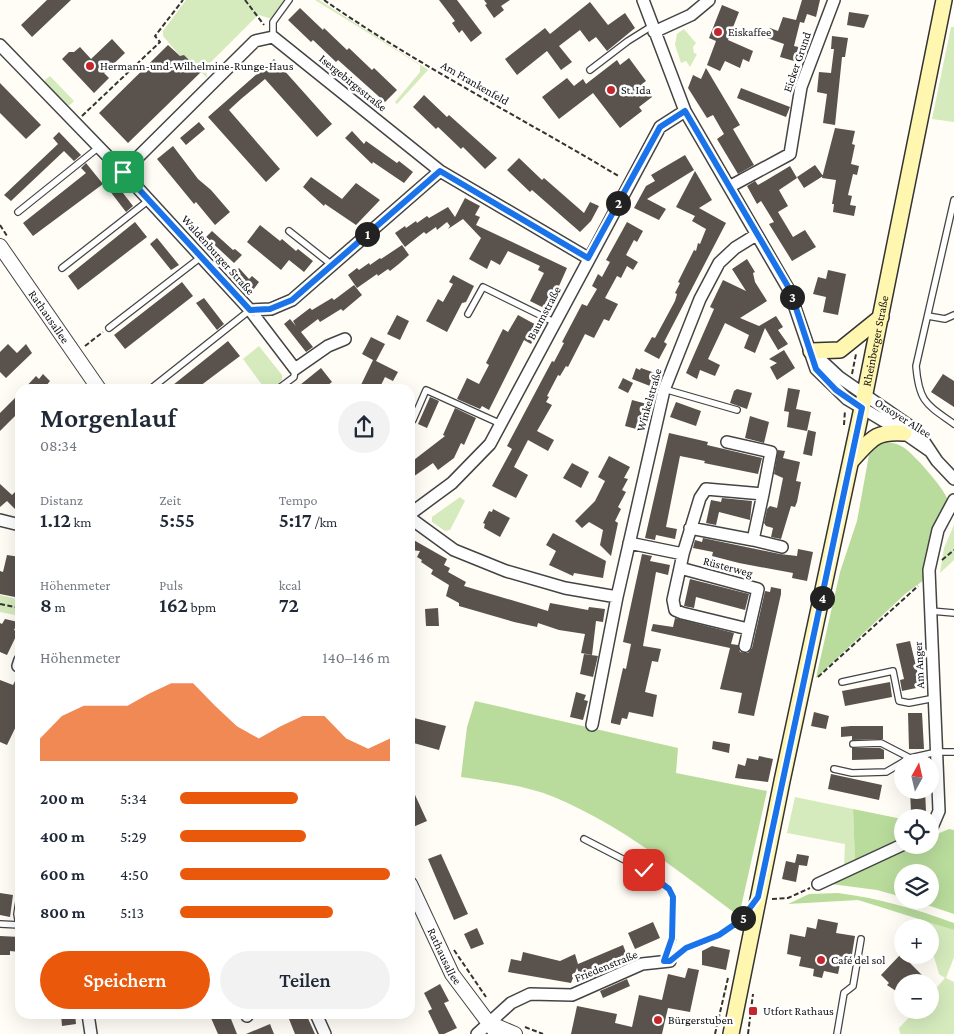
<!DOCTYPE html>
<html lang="de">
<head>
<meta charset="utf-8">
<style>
  body { margin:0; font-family:"Crimson Pro",serif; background:#f2f2f3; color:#1f2937; height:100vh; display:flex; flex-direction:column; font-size:19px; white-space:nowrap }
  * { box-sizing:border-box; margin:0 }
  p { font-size:16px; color:#747a83 }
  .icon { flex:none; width:28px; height:28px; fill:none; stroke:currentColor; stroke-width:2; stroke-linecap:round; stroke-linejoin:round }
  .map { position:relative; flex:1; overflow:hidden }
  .sheet { position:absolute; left:15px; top:384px; width:400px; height:635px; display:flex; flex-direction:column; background:#fff; border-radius:15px; box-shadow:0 5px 20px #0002 }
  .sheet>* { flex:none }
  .needle { width:32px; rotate:8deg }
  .controls { position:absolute; left:894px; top:754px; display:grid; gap:10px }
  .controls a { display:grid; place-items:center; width:45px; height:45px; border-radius:50%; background:#fff; box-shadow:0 5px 20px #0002; font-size:25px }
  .pin { position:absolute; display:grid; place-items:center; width:42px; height:42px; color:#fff; margin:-21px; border-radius:10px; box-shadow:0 2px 8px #0006 }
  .km { position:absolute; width:25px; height:25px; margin:-12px; border-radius:50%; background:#222; color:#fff; font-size:14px; line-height:25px; text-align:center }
  .round { display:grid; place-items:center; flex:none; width:52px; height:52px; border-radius:26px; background:#f2f2f3 }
  .overview { display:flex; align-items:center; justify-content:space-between; height:85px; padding:0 25px }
  h1 { font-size:28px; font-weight:600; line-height:38px }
  .metrics { display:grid; grid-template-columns:repeat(3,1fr); gap:8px; height:85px; padding:5px 25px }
  .metrics div { display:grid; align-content:center }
  .metrics b { font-size:21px; font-weight:600 }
  .metrics small { font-size:14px; font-weight:400 }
  .metrics p { font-size:14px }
  .chart { height:140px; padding:10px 25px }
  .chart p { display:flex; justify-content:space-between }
  .chart svg { width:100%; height:90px; margin-top:5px; fill:#ea580c; opacity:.7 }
  .action { display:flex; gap:10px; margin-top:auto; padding:10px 25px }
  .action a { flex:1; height:58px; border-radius:30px; background:#ea580c; color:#fff; font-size:20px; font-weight:600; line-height:58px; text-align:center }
  .action a+a { background:#f2f2f3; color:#1f2937 }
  ul { padding:0 25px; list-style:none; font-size:16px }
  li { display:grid; grid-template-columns:80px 60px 1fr; align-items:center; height:38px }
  li i { height:12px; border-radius:6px; background:#ea580c }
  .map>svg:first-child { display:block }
  .green { fill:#d5ebbd }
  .forest { fill:#b9dc9c }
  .building { fill:#5a524d }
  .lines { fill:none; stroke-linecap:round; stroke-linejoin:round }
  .service-casing { stroke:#444; stroke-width:8 }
  .minor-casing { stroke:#444; stroke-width:14 }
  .tertiary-casing { stroke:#444; stroke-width:16 }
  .secondary-casing { stroke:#333; stroke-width:18 }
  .path { stroke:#333; stroke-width:2; stroke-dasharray:5 2.5; stroke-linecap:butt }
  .service { stroke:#fff; stroke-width:5.5 }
  .minor { stroke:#fff; stroke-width:11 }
  .tertiary { stroke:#fff; stroke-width:14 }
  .secondary { stroke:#fff6b0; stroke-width:15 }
  .route-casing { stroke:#fff; stroke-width:10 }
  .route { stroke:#1a73e8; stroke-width:6 }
  .poi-dot { fill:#c4262e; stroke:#fff; stroke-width:2 }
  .labels { text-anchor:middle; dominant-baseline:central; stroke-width:5; stroke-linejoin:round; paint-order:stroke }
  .poi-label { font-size:12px; fill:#111; stroke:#fff; text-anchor:start }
  .street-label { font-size:12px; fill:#111; stroke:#fff }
</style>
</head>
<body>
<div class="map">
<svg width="954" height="1034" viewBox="0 0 954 1034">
  <rect width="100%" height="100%" fill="#fffdf5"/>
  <path class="green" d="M 186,0 L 286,0 L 272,19 L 259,15 L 256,17 L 206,67 L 207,78 L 184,55 L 181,57 L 163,36 L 163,31 Z
    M 315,0 L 319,0 L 427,69 L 428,70 L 397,104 L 395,102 L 420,72 L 420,65 Z
    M 951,27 L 954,27 L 954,122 L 932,119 Z
    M 684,29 L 696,43 L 693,47 L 694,53 L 697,54 L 690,67 L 686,61 L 681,63 L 675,45 L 677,34 Z
    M 50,76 L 74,101 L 70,105 L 65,105 L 45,84 L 45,80 Z
    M 259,346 L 282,375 L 282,380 L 272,389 L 265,389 L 243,359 Z
    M 460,497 L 465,501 L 450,530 L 445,531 L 432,522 L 432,517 Z
    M 954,525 L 954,560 L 940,573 L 944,548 Z
    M 0,595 L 20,600 L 20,616 L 0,612 Z
    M 795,797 L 853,809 L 855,861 L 844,867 L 845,844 L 787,833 Z
    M 923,919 L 954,930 L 954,957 L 946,978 L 954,982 L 954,1034 L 900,1034 L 899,1028 L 916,1010 L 930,1010 L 930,995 L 945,978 L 939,974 L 930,943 L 930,928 L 926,927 Z"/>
  <path class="forest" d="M 884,443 C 891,442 897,443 903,447 C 913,453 946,490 948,501 L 929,544 L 924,580 L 905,594 L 816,678 L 840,572 L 857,521 L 869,455 L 878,445 Z
    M 475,701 L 678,748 L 676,773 L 767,791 L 739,916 C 681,873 621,825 554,797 C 524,785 493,782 461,777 L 467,727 Z
    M 853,809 L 902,819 L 902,839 L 855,861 Z
    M 949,829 L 954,830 L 954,914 L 912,900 L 930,900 L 930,872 L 902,872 L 902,897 L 877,890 L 831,884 L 914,845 L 930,845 L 930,837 Z
    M 838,893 C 878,898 916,909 954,923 L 954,930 L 858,900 L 788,904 L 809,894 Z"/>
  <path class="building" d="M 47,0 L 71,0 L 32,37 L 21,25 Z
    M 439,0 L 457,0 L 482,33 L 471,42 L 462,30 L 459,33 L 452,23 L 455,21 Z
    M 484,0 L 510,0 L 501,6 L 504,10 L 494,18 L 485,5 L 487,4 Z
    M 802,0 L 820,0 L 816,17 L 807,14 L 804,23 L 800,22 L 794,46 L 807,49 L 803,60 L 795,57 L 794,61 L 780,57 L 784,44 L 767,38 L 770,28 L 778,31 L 783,17 L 796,20 Z
    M 590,2 L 608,25 L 625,13 L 635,28 L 607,51 L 596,37 L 589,42 L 580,30 L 559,46 L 572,62 L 561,70 L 547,51 L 517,75 L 505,59 L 545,28 L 550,34 Z
    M 722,5 L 739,12 L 728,40 L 753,51 L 749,62 L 743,59 L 740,68 L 725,61 L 720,71 L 707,65 L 716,41 L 709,38 Z
    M 300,8 L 323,30 L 324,28 L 347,50 L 349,48 L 372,70 L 374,68 L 397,90 L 385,102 L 338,60 L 336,62 L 313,40 L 311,42 L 288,20 Z
    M 849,12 L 869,15 L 864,28 L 847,25 Z
    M 832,36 L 848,38 L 845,57 L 842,57 L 835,125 L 823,123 L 827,94 L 817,92 L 819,72 L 831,73 L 834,49 L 831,49 Z
    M 112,39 L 125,53 L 104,73 L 109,78 L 94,93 L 62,59 L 69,52 L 74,52 L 80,47 L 91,59 Z
    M 168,45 L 180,56 L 184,55 L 201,72 L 128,143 L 99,113 Z
    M 629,58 L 646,81 L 642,84 L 652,97 L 639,107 L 642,111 L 620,128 L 593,93 L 559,119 L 542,97 L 567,78 L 574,86 L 583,79 L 586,84 L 617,60 L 620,65 Z
    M 274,59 L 332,124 L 317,137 L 265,79 L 241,99 L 229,110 L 280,169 L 266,182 L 208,117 Z
    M 706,68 L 740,125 L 733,129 L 754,165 L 738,174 L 717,139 L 724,134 L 713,115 L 707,118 L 688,88 L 693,75 L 701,79 Z
    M 0,83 L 41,125 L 26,139 L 0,113 Z
    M 741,88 L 790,107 L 786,117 L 737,98 Z
    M 424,95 L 447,117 L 449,115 L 497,158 L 485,169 L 463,147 L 461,149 L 438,127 L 436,129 L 413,107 Z
    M 199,122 L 205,129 L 186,145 L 180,138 Z
    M 835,128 L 855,131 L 852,144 L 855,145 L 851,164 L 859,166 L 857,175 L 853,174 L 848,195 L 852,196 L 850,205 L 856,206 L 854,216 L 833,212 L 834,204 L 832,204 L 836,180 L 822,178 Z
    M 352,131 L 364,144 L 366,141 L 397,163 L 399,161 L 413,172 L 404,183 L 373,162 L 372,164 L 345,138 Z
    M 59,132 L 81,155 L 74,161 L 64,151 L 11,201 L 4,195 L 58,144 L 53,138 Z
    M 173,146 L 198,179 L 211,190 L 230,212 L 215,225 L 196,202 L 194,204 L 157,159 Z
    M 685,155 L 694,170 L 647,199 L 666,209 L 659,220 L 634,208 L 646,186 L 655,181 L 651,175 Z
    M 519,158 L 542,180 L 544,178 L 584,213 L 590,202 L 599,206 L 591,221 L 580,232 L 532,190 L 530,192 L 507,170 Z
    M 86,163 L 103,184 L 33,236 L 23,223 L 86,173 L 81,168 Z
    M 815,165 L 823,176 L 804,188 L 797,177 Z
    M 790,166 L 797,178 L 779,190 L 788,206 L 778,212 L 793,237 L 805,230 L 816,247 L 792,261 L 769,224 L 774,222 L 761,201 L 757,204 L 747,186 L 755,181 L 758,185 Z
    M 695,171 L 712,200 L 699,208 L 726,223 L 664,342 L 667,344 L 659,359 L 644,351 L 652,337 L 655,338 L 675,301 L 677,294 L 675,293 L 680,283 L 678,282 L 694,250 L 696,251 L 698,243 L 700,244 L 706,229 L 692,221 L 695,216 L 676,207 Z
    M 311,177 L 342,199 L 356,183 L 380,200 L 356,225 L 325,204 L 324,206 L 303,187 Z
    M 113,180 L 133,206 L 126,212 L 106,186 Z
    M 465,198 L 480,206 L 475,215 L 480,217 L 476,225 L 567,268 L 551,304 L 547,302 L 544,308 L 530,301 L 544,273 L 538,270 L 540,266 L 508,251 L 500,265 L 491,260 L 487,269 L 469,259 L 481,238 L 463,219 L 448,229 L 450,226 L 447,222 L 437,230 L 436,227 L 426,234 L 424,232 L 405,247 L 395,233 L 405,226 L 406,228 L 416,221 L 417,223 L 427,216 L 429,218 L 448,207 L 455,217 Z
    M 135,222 L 147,237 L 78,290 L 68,276 Z
    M 627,222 L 643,231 L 637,242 L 634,240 L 626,255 L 638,262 L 633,270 L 627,266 L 621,278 L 617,276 L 605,298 L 618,304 L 609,321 L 604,319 L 594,338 L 585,334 L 568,367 L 566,366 L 560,376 L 558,375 L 547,396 L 549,397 L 546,402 L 552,405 L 537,431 L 554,440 L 548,451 L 528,440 L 514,467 L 528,475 L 516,498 L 492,486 L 512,449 L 507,446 L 552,361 L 554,362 L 564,343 L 562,342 L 582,304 L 587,306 L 597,289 L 592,286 L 598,274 L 602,277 L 610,262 L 606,260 Z
    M 260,225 L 280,241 L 282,239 L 296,251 L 298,249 L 313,261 L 304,272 L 289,260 L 281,270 L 247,242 Z
    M 212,231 L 233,250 L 235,249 L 242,255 L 234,263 L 206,237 Z
    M 157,238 L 179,265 L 171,270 L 150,244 Z
    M 402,245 L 409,255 L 400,263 L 390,271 L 388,269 L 378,276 L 377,274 L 357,288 L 348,275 L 357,268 L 359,270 L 369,263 L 370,265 L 380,258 L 381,259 Z
    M 747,259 L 755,272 L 753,273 L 755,282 L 767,301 L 740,318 L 759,326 L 776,316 L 783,327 L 778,330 L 788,344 L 778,350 L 765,328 L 755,353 L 744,348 L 749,335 L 725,323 L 708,359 L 720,365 L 715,376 L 700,370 L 697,379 L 686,373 L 714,309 L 710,307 L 723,280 L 746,291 L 732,269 Z
    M 239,268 L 249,279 L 252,276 L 259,282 L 253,290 L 245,283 L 242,287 L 231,276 Z
    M 828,270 L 846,274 L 838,315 L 823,312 L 826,297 L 813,294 L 818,277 L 826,279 Z
    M 453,275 L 474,286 L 466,302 L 462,303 L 447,332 L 426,321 L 438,299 L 443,302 L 453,284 L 449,282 Z
    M 182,282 L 193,296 L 125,349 L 114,335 Z
    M 354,285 L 362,295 L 343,311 L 341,309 L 320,322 L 318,319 L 301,332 L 313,347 L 306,352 L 284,324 L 290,319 L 296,326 L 293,321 L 310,308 L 312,310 L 332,298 L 334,300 Z
    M 204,298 L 224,324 L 217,330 L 196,303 Z
    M 397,315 L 409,321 L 400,340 L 387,334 Z
    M 518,315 L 540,327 L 531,344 L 524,340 L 489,410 L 482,406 L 480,409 L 457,399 L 467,378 L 479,384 L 489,365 L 486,363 L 503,329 L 508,332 Z
    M 371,337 L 385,344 L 376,361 L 398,372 L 393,381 L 385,377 L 379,389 L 359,389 L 373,360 L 362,354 Z
    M 228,341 L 240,356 L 196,389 L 168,389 Z
    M 8,344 L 17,353 L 26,344 L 32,353 L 6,378 L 0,372 L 0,352 Z
    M 784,350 L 795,368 L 777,380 L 770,367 L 777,363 L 769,359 Z
    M 321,368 L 332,382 L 323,389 L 295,389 Z
    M 636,368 L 640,370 L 641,368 L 655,373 L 650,386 L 632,379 Z
    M 43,374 L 50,381 L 46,386 L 49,389 L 24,389 L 36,376 L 39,379 Z
    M 943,374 L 954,381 L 954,407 L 931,392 Z
    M 623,378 L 633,383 L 628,393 L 618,388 Z
    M 788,388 L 800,390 L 796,409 L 811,412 L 807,431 L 787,427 L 789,412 L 784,411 Z
    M 737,389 L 752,393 L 747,409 L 730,403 L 734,391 Z
    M 20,393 L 20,411 L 0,431 L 0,413 Z
    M 430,397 L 439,401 L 427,428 L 418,424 Z
    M 632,400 L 647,404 L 640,430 L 625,426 Z
    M 676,402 L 701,411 L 696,426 L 670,417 Z
    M 455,408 L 476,418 L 464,445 L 461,443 L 454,458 L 438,470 L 433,463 L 410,479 L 410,463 L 445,436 L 443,435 Z
    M 750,416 L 769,422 L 764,443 L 745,438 Z
    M 808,430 L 816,432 L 812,456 L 803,454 Z
    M 669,433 L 708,442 L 707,445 L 762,458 L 758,474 L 704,463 L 705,461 L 680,456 L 666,527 L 677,529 L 675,539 L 656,535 L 655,540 L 645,538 Z
    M 778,450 L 785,451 L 783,458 L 800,462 L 796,481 L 801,482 L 797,502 L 795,507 L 791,506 L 781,539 L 771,537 L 773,528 L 766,526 L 764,523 L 767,509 L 770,506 L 777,508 L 783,478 L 774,474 Z
    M 609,456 L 630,467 L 624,478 L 628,479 L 622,490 L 626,492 L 618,507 L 621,509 L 615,521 L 618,523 L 611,556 L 600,545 L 603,530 L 589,522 L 582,528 L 575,521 L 595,501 L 605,481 L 598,477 Z
    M 572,463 L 589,472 L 581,488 L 563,478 Z
    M 0,484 L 12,495 L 20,487 L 20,514 L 7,501 L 0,507 Z
    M 722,498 L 752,501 L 750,520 L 719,512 L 716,525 L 706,523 L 711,500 L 721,502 Z
    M 493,509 L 510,518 L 500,537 L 484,528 L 485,524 L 483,523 L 489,511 L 492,512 Z
    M 553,533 L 606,561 L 603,578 L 574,573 L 573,576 L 549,565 L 556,551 L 546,545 Z
    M 410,538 L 447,559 L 444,565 L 450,568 L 448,572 L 466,582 L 464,586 L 548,611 L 550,603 L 588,610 L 589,607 L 605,609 L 603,622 L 596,621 L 592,655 L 581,653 L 585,634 L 559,630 L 538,623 L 537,627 L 514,622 L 459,606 L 459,603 L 446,596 L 449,585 L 431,574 L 433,570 L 421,562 L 422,560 L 417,557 L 420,551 L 410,550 Z
    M 703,538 L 780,554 L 797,556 L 798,549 L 813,552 L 807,581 L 792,578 L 793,573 L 739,563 L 712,556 L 713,552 L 693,548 L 695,540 L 702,542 Z
    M 642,554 L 652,556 L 650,561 L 670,565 L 668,575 L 656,572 L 643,646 L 661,649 L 658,662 L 652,661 L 645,692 L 657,695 L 653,717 L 629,712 L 627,719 L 622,718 L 620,725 L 611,723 L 611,721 L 623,668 L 626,669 L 631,644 L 623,642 L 624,637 Z
    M 7,555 L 20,557 L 18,585 L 20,585 L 20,598 L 0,594 L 0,571 L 3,572 Z
    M 690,579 L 749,594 L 745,610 L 696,597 L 694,608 L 684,606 Z
    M 771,587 L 781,589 L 781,594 L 754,716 L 738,713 L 742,693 L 720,689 L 730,648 L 651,631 L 653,624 L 673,627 L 675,618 L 734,633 L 731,644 L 738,645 L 740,652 L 748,653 L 752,648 L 765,591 L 770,592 Z
    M 438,608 L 439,626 L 426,626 L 425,609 Z
    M 5,619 L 18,622 L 14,630 L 18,632 L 7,655 L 0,652 L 0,623 L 2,624 Z
    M 910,641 L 921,687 L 902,691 L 900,680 L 904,679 L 896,644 Z
    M 584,654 L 598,656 L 593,677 L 580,674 Z
    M 19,673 L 20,718 L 7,745 L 0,742 L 0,680 L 13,685 Z
    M 890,682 L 892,697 L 845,706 L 842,691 Z
    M 576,692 L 586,695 L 584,700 L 588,701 L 583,720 L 570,717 Z
    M 814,712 L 829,716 L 826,729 L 811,726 Z
    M 908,713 L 922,713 L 924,749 L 909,749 Z
    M 410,717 L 446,726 L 439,750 L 410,742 Z
    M 851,726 L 883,726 L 883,739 L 852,740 L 852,736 L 841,737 L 841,727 Z
    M 713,741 L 730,744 L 729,753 L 712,749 Z
    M 852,748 L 880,748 L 884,750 L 884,759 L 852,760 Z
    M 759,756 L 773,759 L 768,782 L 735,778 L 738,764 L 745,766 L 747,758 L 758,760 Z
    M 831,774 L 882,785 L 879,800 L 828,789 Z
    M 410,784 L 427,821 L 413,827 L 410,819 Z
    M 910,790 L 925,790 L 926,811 L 911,812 Z
    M 441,854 L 468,914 L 454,920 L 428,859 Z
    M 797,854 L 809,856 L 807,866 L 799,865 L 796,882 L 782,879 L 786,861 L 795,863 Z
    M 0,893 L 13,895 L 10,917 L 0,915 Z
    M 818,919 L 838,923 L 836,933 L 855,936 L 850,966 L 840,964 L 838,974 L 824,971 L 822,978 L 813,976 L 814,969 L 799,966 L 801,957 L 787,954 L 790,934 L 805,937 L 807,927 L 816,929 Z
    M 653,922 L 660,938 L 635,949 L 628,933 Z
    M 477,928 L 484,944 L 471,949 L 464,934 Z
    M 0,936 L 20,937 L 20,952 L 10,951 L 10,955 L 0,955 Z
    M 623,945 L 629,961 L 582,981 L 577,968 L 571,983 L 508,972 L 511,959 L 521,961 L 523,952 L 560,961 L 575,954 L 578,964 Z
    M 712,946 L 730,950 L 726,970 L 702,965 L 702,951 Z
    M 900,955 L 917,955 L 910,963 L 925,978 L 921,982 L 902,982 L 902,995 L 887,985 L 889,983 L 881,975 Z
    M 688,968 L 699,970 L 690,1012 L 668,1008 L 662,1034 L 571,1034 L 577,1006 L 617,1014 L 615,1023 L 632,1027 L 639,995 L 662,1000 L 668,974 L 685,978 Z
    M 627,979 L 630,986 L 603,998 L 600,991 Z
    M 440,984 L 449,1001 L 444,1003 L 457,1028 L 444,1034 L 439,1034 L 428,1011 L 432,1009 L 424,993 Z
    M 61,1014 L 75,1014 L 76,1024 L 62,1026 Z
    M 223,1014 L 229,1014 L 237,1034 L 218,1034 L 211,1018 Z
    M 287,1014 L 306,1014 L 315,1034 L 295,1034 Z
    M 270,1024 L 274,1034 L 246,1034 Z"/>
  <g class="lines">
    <defs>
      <path id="service" d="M 273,37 L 273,22 L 289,0
        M 590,70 L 628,41 L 652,26
        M 954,200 L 916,366 C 919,402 926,404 954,424
        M 18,212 L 99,147
        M 289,231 L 332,265
        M 62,268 L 149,200
        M 468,314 L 483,287 L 554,322
        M 928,316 L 945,319 L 954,315
        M 109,328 L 201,257
        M 153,387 L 250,310
        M 278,389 L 294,377 L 295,369
        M 664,389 L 737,410
        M 413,420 L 426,390 L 501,424
        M 931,611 L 954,613
        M 842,682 L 893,671 L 899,701 L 909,703 L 935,698
        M 853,744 L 881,743 L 910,758 L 937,752
        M 937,752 L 954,752
        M 834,769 L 852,773 L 886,772 L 910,758
        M 584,839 L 644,870 L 669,889 L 673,897 L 673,938 L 664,961
        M 0,924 L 20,925
        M 19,925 L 17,914 L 20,895
        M 837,1034 L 844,993 L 853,986 L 861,939"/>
      <path id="minor" d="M 643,0 L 685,111 L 789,290 L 816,369 L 847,399 L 904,433 L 930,451
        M 654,32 L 691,15 L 709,0
        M 0,45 L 123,172 L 250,310 L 271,309 L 292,300 L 440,171
        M 123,172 L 255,41 L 273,37 L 440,171 L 588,258
        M 729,187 L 790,154 L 801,87 L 834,0
        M 250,310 L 295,369 L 328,346 L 345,339
        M 811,351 L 839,377 L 917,431 L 937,461 L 954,479
        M 763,494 L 753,540 L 782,547
        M 410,514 L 452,483 L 490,444 L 660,127 L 685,111
        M 410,518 L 454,550 L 506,571 L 565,588 L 617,597 L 664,390 L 700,299 L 719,263 L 735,248 L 756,235
        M 0,520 L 20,525
        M 690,528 L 753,540
        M 629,543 L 683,554 L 680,568 L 758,589 L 745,646
        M 683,554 L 700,498 L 706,489 L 763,494 L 771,452 L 727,442
        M 680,568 L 673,600 L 675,610 L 682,613 L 748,629
        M 18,666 L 20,660
        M 592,725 L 617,597
        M 930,832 L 939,811 L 929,570 L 938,530 L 954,500
        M 818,884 L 902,845
        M 88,1014 L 91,1034
        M 316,1014 L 325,1034
        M 247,1016 L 248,1014
        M 477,1034 L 511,1003 L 530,994 L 572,995 L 642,964 L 670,961"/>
      <g id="tertiary">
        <path id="s1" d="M 0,246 L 99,389"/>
        <path id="s2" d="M 410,884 L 452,974 L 497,1034"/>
        <path d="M 489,1023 L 515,1034"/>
      </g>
      <g id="secondary">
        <path d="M 811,351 L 840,350 L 881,317"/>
        <path d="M 852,460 C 871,440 874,431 904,433"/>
        <path id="s3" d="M 731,1034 L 782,781 L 862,408 L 944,0"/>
      </g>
    </defs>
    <use href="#service" class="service-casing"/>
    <use href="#minor" class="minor-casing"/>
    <use href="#tertiary" class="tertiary-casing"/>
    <use href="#secondary" class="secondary-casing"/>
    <path class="path" d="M 245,0 L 264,25
      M 324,0 C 419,66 522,118 620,177
      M 82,116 L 160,42 L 155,36 L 183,0
      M 0,225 L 7,236
      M 85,346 L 103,332
      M 852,374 L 856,354
      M 844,425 L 845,410
      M 942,560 L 954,550
      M 0,604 L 20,608
      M 818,677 L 918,586
      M 772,899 L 788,898 L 810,888
      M 454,950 L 486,997
      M 678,955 L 686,948 L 719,935 L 741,920
      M 525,1027 L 543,1034
      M 715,1034 L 728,978
      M 748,1034 L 753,994"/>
    <use href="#service" class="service"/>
    <use href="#minor" class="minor"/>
    <use href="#tertiary" class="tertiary"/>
    <use href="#secondary" class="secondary"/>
  </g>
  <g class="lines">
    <defs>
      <path id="route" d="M 123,172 L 250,310 L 270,309 L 292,300 L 440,171 L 588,258 L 660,127 L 685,111 L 790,290 L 816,369 L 836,390 L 862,408 L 758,897 L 741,920 L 719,935 L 686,948 L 670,961 L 664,961 L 672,938 L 673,897 L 669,889 L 644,870"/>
    </defs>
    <use href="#route" class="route-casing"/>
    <use href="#route" class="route"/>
  </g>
  <g class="poi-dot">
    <circle cx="718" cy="32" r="5"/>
    <circle cx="90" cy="66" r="5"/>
    <circle cx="611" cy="90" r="5"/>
    <circle cx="821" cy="960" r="5"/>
    <rect x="748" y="1006" width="10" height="10" rx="2.5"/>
    <circle cx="658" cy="1020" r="5"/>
  </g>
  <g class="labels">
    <g class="poi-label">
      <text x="728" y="32">Eiskaffee</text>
      <text x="100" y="66">Hermann-und-Wilhelmine-Runge-Haus</text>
      <text x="621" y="90">St. Ida</text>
      <text x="831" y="960">Café del sol</text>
      <text x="763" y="1011">Utfort Rathaus</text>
      <text x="668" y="1020">Bürgerstuben</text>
    </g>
    <g class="street-label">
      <text transform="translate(797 62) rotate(-71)">Eicker Grund</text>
      <text transform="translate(353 83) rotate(39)">Isergebirgsstraße</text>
      <text transform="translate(475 83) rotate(30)">Am Frankenfeld</text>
      <text transform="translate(218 255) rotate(48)">Waldenburger Straße</text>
      <text transform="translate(544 313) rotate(-62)">Baumstraße</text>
      <text stroke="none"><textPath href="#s1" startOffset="86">Rathausallee</textPath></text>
      <text stroke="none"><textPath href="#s3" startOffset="708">Rheinberger Straße</textPath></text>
      <text transform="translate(649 400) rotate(-74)">Winkelstraße</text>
      <text transform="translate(903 418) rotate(32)">Orsoyer Allee</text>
      <text transform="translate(728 567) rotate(15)">Rüsterweg</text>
      <text transform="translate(919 665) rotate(-93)">Am Anger</text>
      <text stroke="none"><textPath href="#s2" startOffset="80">Rathausallee</textPath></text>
      <text transform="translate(606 966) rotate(-22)">Friedenstraße</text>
    </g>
  </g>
</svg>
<div class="controls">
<a><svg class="needle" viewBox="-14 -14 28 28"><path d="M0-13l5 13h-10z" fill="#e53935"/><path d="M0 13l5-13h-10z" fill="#747a83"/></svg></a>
<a><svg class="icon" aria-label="locate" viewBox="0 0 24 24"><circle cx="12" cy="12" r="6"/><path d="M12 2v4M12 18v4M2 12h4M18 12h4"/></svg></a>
<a><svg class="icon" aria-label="layers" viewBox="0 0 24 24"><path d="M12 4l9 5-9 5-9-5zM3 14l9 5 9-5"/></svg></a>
<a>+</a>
<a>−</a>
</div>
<div class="pin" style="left:123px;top:172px;background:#1e9e55"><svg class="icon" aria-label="arrive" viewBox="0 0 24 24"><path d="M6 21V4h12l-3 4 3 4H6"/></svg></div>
<div class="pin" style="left:644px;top:870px;background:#d93025"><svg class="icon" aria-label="check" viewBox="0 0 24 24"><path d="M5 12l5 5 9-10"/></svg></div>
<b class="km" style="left:367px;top:234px">1</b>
<b class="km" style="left:618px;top:203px">2</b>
<b class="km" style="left:792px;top:297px">3</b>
<b class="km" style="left:822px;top:598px">4</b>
<b class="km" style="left:743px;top:918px">5</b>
<section class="sheet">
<div class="overview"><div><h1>Morgenlauf</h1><p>08:34</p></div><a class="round"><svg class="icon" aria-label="share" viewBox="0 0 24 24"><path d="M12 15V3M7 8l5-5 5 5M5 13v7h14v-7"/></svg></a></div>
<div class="metrics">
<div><p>Distanz</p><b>1.12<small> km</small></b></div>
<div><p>Zeit</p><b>5:55</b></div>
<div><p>Tempo</p><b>5:17<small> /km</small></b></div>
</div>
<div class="metrics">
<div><p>Höhenmeter</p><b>8<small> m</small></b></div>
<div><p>Puls</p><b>162<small> bpm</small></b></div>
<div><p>kcal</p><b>72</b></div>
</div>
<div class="chart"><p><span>Höhenmeter</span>140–146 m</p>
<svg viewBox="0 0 160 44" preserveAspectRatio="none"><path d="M0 44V33L10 22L20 17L30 17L40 17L50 11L60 6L70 6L80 17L90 27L100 33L110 27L120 22L130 22L140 33L150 38L160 33V44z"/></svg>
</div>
<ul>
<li><b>200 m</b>5:34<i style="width:56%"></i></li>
<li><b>400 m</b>5:29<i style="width:60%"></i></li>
<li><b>600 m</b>4:50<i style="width:100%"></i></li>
<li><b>800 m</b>5:13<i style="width:73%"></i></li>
</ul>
<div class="action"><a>Speichern</a><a>Teilen</a></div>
</section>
</div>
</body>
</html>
